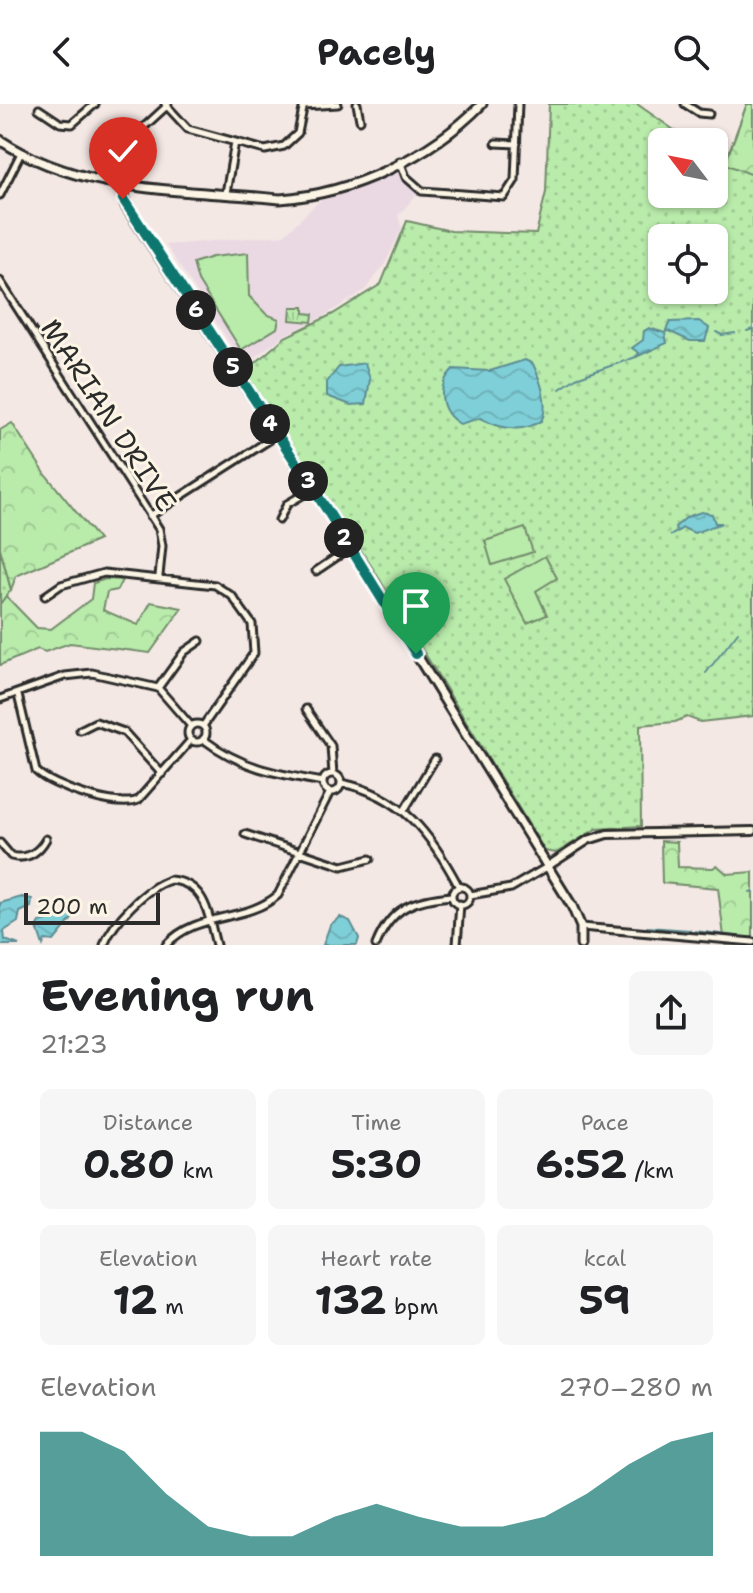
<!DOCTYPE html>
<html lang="en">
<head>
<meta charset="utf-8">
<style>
  body { margin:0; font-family:"Shantell Sans",sans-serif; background:#f6f6f6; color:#202124; height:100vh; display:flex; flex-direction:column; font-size:30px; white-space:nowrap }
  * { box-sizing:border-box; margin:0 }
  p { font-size:26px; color:#757577 }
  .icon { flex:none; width:44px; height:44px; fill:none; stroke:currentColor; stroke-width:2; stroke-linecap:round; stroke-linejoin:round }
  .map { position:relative; height:841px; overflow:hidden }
  .details { display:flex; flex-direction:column; background:#fff; flex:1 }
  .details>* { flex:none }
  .needle { width:52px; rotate:302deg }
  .controls { position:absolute; left:648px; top:24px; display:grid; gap:16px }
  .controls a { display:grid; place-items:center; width:80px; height:80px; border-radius:12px; background:#fff; box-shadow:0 2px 6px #0004; font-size:40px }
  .scale { position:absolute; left:24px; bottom:20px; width:136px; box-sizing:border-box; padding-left:8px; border:4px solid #2b2b2b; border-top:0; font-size:22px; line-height:28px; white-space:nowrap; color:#2b2b2b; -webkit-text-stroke:6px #fcf5e5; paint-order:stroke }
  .pin { position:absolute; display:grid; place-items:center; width:68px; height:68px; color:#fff; margin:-82px -34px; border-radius:50% 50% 50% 0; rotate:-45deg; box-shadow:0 0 8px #0007 }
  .pin .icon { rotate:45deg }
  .km { position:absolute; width:40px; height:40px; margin:-20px; border-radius:50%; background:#222; color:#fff; font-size:22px; line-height:40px; text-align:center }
  .round { display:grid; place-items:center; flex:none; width:84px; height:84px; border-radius:12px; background:#f6f6f6 }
  .head { display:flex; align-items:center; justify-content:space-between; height:136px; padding:0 40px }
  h1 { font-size:44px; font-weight:700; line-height:60px }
  .stats { display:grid; grid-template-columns:repeat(3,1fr); gap:12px; height:136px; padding:8px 40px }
  .stats div { display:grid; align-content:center; border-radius:12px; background:#f6f6f6; text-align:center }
  .stats b { font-size:40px; font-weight:700 }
  .stats small { font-size:22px; font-weight:400 }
  .stats p { font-size:22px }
  .chart { height:224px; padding:16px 40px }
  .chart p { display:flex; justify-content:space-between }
  .chart svg { width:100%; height:144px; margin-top:8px; fill:#0f766e; opacity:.7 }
  header { display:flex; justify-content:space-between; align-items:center; height:104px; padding:0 40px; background:#fff; font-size:36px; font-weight:700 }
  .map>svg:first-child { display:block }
  .built { fill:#ead9e3 }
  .grass { fill:url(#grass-dots); stroke:#728b6b; stroke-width:2; fill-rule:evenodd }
  .forest { fill:url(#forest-crowns); stroke:#728b6b; stroke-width:2 }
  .park { fill:url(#park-tufts); stroke:#728b6b; stroke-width:2 }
  .pitch { fill:#b9ebab; stroke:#728b6b; stroke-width:2 }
  .water { fill:url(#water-waves); stroke:#5d8d93; stroke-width:2 }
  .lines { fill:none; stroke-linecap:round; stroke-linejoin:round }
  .stream { stroke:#5d8d93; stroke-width:2 }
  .minor-casing { stroke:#2b2b2b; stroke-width:11 }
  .tertiary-casing { stroke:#2b2b2b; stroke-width:12 }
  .secondary-casing { stroke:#2b2b2b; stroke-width:13 }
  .minor { stroke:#fcf5e5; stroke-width:5 }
  .tertiary { stroke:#fcf5e5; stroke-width:6 }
  .secondary { stroke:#fcf5e5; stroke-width:7 }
  .route-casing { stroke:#fff; stroke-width:16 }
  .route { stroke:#0f766e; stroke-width:10 }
  .labels { text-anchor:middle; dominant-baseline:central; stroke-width:6; stroke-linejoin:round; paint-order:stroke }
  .street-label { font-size:28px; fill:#2b2b2b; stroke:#fcf5e5 }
</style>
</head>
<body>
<header><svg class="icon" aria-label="back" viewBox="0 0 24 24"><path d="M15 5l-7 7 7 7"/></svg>Pacely<svg class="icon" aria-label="search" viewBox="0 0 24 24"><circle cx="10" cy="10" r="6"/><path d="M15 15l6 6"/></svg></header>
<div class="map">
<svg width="753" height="841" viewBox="0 0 753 841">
  <defs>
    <pattern id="grass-dots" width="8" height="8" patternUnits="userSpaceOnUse" patternTransform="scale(2)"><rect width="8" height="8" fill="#b9ebab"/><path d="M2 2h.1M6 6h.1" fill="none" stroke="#9fca93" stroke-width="1.8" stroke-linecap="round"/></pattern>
    <pattern id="forest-crowns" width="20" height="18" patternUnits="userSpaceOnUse" patternTransform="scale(2)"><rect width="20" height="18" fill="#b9ebab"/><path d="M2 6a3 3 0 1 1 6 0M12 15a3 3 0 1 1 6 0" fill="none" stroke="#9fca93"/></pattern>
    <pattern id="park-tufts" width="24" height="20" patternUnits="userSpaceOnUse" patternTransform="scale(2)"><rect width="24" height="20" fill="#b9ebab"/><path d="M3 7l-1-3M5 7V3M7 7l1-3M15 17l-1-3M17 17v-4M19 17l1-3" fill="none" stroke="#9fca93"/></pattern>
    <pattern id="water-waves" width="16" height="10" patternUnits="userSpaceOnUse" patternTransform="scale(2)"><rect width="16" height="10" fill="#7fcfd8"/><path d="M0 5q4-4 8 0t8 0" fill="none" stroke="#6eb2ba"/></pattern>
  </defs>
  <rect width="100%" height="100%" fill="#f4e8e4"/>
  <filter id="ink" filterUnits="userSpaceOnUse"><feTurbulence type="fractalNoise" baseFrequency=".0125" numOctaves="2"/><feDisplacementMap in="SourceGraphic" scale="16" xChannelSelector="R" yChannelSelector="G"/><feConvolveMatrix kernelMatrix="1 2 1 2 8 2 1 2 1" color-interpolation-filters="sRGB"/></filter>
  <g filter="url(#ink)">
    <path class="built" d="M 395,67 L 418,89 L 398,112 L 402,124 L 385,160 L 365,186 L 324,212 L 283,232 L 244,261 L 166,141 L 284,131 L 318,98 Z"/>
    <path class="grass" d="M 549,0 L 637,0 L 691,38 L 662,38 L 662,90 L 714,90 L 714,55 L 724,61 L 747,0 L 753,0 L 753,612 L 700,618 L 687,613 L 675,618 L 640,621 L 641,722 L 596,725 L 556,749 L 545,747 L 372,463 L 244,269 L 285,233 L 333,210 L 381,180 L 407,117 L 451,127 L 536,130 L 546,88 ZM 662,134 L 714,134 L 714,186 L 662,186 Z
      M 0,444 L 11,486 L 0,500 Z"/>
    <path class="forest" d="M 747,0 L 753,0 L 753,71 L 725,60 Z
      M 12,319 L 46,371 L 99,436 L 16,472 L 11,486 L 0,444 L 0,326 Z
      M 106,475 L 122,476 L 117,486 L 107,488 L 103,506 L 138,521 L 151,498 L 182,504 L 150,549 L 70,539 L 45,548 L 38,545 L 0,561 L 0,500 L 6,492 L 37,524 L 51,525 L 91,495 L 93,479 Z
      M 661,737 L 677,738 L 678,763 L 713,764 L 717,761 L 727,770 L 753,768 L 753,841 L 725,841 L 718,784 L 662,779 Z"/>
    <path class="park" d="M 291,203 L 304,203 L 304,209 L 313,210 L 312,218 L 290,216 Z"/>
    <path class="pitch" d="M 248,149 L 249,192 L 266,210 L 279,215 L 277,224 L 241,246 L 198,177 L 193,159 L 212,153 Z
      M 525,424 L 533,448 L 492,461 L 485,437 Z
      M 545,452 L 557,474 L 536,487 L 547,511 L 527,519 L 504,475 Z"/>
    <path class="water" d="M 699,217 L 709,224 L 705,237 L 690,237 L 666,226 L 670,218 Z
      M 649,224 L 665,229 L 667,239 L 636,253 L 639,249 L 632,244 L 643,236 L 644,227 Z
      M 525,256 L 533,260 C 540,275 550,302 541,317 C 522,329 500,325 480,314 L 460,320 C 439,308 436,282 453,265 L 490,267 Z
      M 365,259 L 370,275 L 366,300 L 351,301 L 327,292 L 327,278 L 339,263 Z
      M 701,408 L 712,410 L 715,419 L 722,419 L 694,429 L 683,424 L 670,432 L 677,428 L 675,423 L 687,413 Z
      M 22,793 L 32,795 L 31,803 L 20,808 L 18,818 L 4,827 L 5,836 L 19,841 L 0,841 L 0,799 Z
      M 72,809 L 75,811 L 54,837 L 45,836 L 43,841 L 37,823 L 40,818 Z
      M 340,813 L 350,817 L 359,834 L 357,841 L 323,841 L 330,821 Z"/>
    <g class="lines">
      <path class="stream" d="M 747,227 L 753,225
        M 716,228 L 722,231 L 735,229
        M 665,229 L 667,227
        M 560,285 L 576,274 L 636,253
        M 706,569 L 738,528
        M 750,788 L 753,787
        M 647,823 L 690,826
        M 695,827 L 753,834
        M 715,837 L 751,841"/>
      <defs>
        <path id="minor" d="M 165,0 L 188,25 L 265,46 L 284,42 L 298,29 L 304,0
          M 357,0 L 360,16
          M 685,0 L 699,9 L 709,10
          M 304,2 L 338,0
          M 39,5 L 60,19 L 72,20 L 95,0
          M 133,33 L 168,1
          M 496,39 L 517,40
          M 400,57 L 406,73 L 422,87 L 504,93 L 515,76 L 518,0
          M 226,89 L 235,38
          M 0,91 L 21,49
          M 0,177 L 159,425 L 162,442 L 159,472
          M 150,412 L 277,331
          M 279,416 L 287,400 L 313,385
          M 316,467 L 350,444
          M 45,492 L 61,481 L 104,469 L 215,481 L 232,492 L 252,520 L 254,549 L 203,622
          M 158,584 L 184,548 L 200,537
          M 18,591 L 36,667 C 52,683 118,705 138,696 L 191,636
          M 0,595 L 65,572 L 92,569 L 158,584 L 191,622
          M 306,605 L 331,642 L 333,670
          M188 629a9 9 0 1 1 18 0a9 9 0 1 1-18 0Z
          M 80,626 L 96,618 L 124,628 L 162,670
          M 203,635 C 241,664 277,670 323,678
          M323 679a9 9 0 1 1 18 0a9 9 0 1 1-18 0Z
          M 341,679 C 402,691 431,730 459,783
          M 405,705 L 435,655
          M 245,730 L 342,762 L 370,755
          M 0,739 L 11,752 C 27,756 38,749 46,735
          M452 792a9 9 0 1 1 18 0a9 9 0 1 1-18 0Z
          M 470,791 L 511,784 L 547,763
          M 581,823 L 753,838
          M 104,841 C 113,818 146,783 170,776 C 207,779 208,811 216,841
          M 166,841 C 197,807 245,819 278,791 L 330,688
          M 376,841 C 391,803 414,795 452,792
          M 457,841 L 460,800"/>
        <path id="tertiary" d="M 548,762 L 588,736 L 607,730 L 753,727"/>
        <path id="secondary" d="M 0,36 C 83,91 185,85 280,95 C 353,90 431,52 482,0
          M 124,82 L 125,101 L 327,406 L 572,802 L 581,823 L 581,841"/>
      </defs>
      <use href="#minor" class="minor-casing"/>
      <use href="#tertiary" class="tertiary-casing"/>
      <use href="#secondary" class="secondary-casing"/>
      <use href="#minor" class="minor"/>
      <use href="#tertiary" class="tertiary"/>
      <use href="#secondary" class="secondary"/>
    </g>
  </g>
  <g class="lines" filter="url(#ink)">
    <defs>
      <path id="route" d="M 123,95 L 327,406 L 416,550"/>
    </defs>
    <use href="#route" class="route-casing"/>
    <use href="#route" class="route"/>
  </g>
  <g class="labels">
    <g class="street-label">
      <text transform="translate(109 311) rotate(57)">MARIAN DRIVE</text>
    </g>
  </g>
</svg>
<div class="controls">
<a><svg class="needle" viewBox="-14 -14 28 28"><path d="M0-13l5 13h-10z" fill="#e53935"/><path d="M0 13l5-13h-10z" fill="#757577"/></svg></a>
<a><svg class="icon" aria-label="locate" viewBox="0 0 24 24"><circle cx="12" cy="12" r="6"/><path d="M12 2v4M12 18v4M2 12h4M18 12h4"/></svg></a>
</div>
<div class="scale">200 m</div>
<div class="pin" style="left:416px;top:550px;background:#1e9e55"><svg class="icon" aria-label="arrive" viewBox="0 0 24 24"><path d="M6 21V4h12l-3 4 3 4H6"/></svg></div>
<div class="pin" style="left:123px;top:95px;background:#d93025"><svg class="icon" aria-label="check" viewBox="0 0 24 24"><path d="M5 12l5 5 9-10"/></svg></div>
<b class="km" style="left:344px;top:434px">2</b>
<b class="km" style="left:308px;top:377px">3</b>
<b class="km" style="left:270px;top:320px">4</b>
<b class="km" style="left:233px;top:263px">5</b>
<b class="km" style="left:196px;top:206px">6</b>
</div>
<section class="details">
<div class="head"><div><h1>Evening run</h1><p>21:23</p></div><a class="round"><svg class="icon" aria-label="share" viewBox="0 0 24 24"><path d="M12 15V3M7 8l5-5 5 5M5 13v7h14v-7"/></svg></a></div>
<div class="stats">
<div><p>Distance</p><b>0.80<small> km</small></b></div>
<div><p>Time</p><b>5:30</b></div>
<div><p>Pace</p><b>6:52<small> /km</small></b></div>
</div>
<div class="stats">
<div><p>Elevation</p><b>12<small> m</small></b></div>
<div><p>Heart rate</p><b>132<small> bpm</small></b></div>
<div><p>kcal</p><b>59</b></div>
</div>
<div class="chart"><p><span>Elevation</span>270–280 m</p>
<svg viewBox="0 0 160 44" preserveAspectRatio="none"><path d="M0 44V6L10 6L20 12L30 25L40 35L50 38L60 38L70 32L80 28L90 32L100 35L110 35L120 32L130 25L140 16L150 9L160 6V44z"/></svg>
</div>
</section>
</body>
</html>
